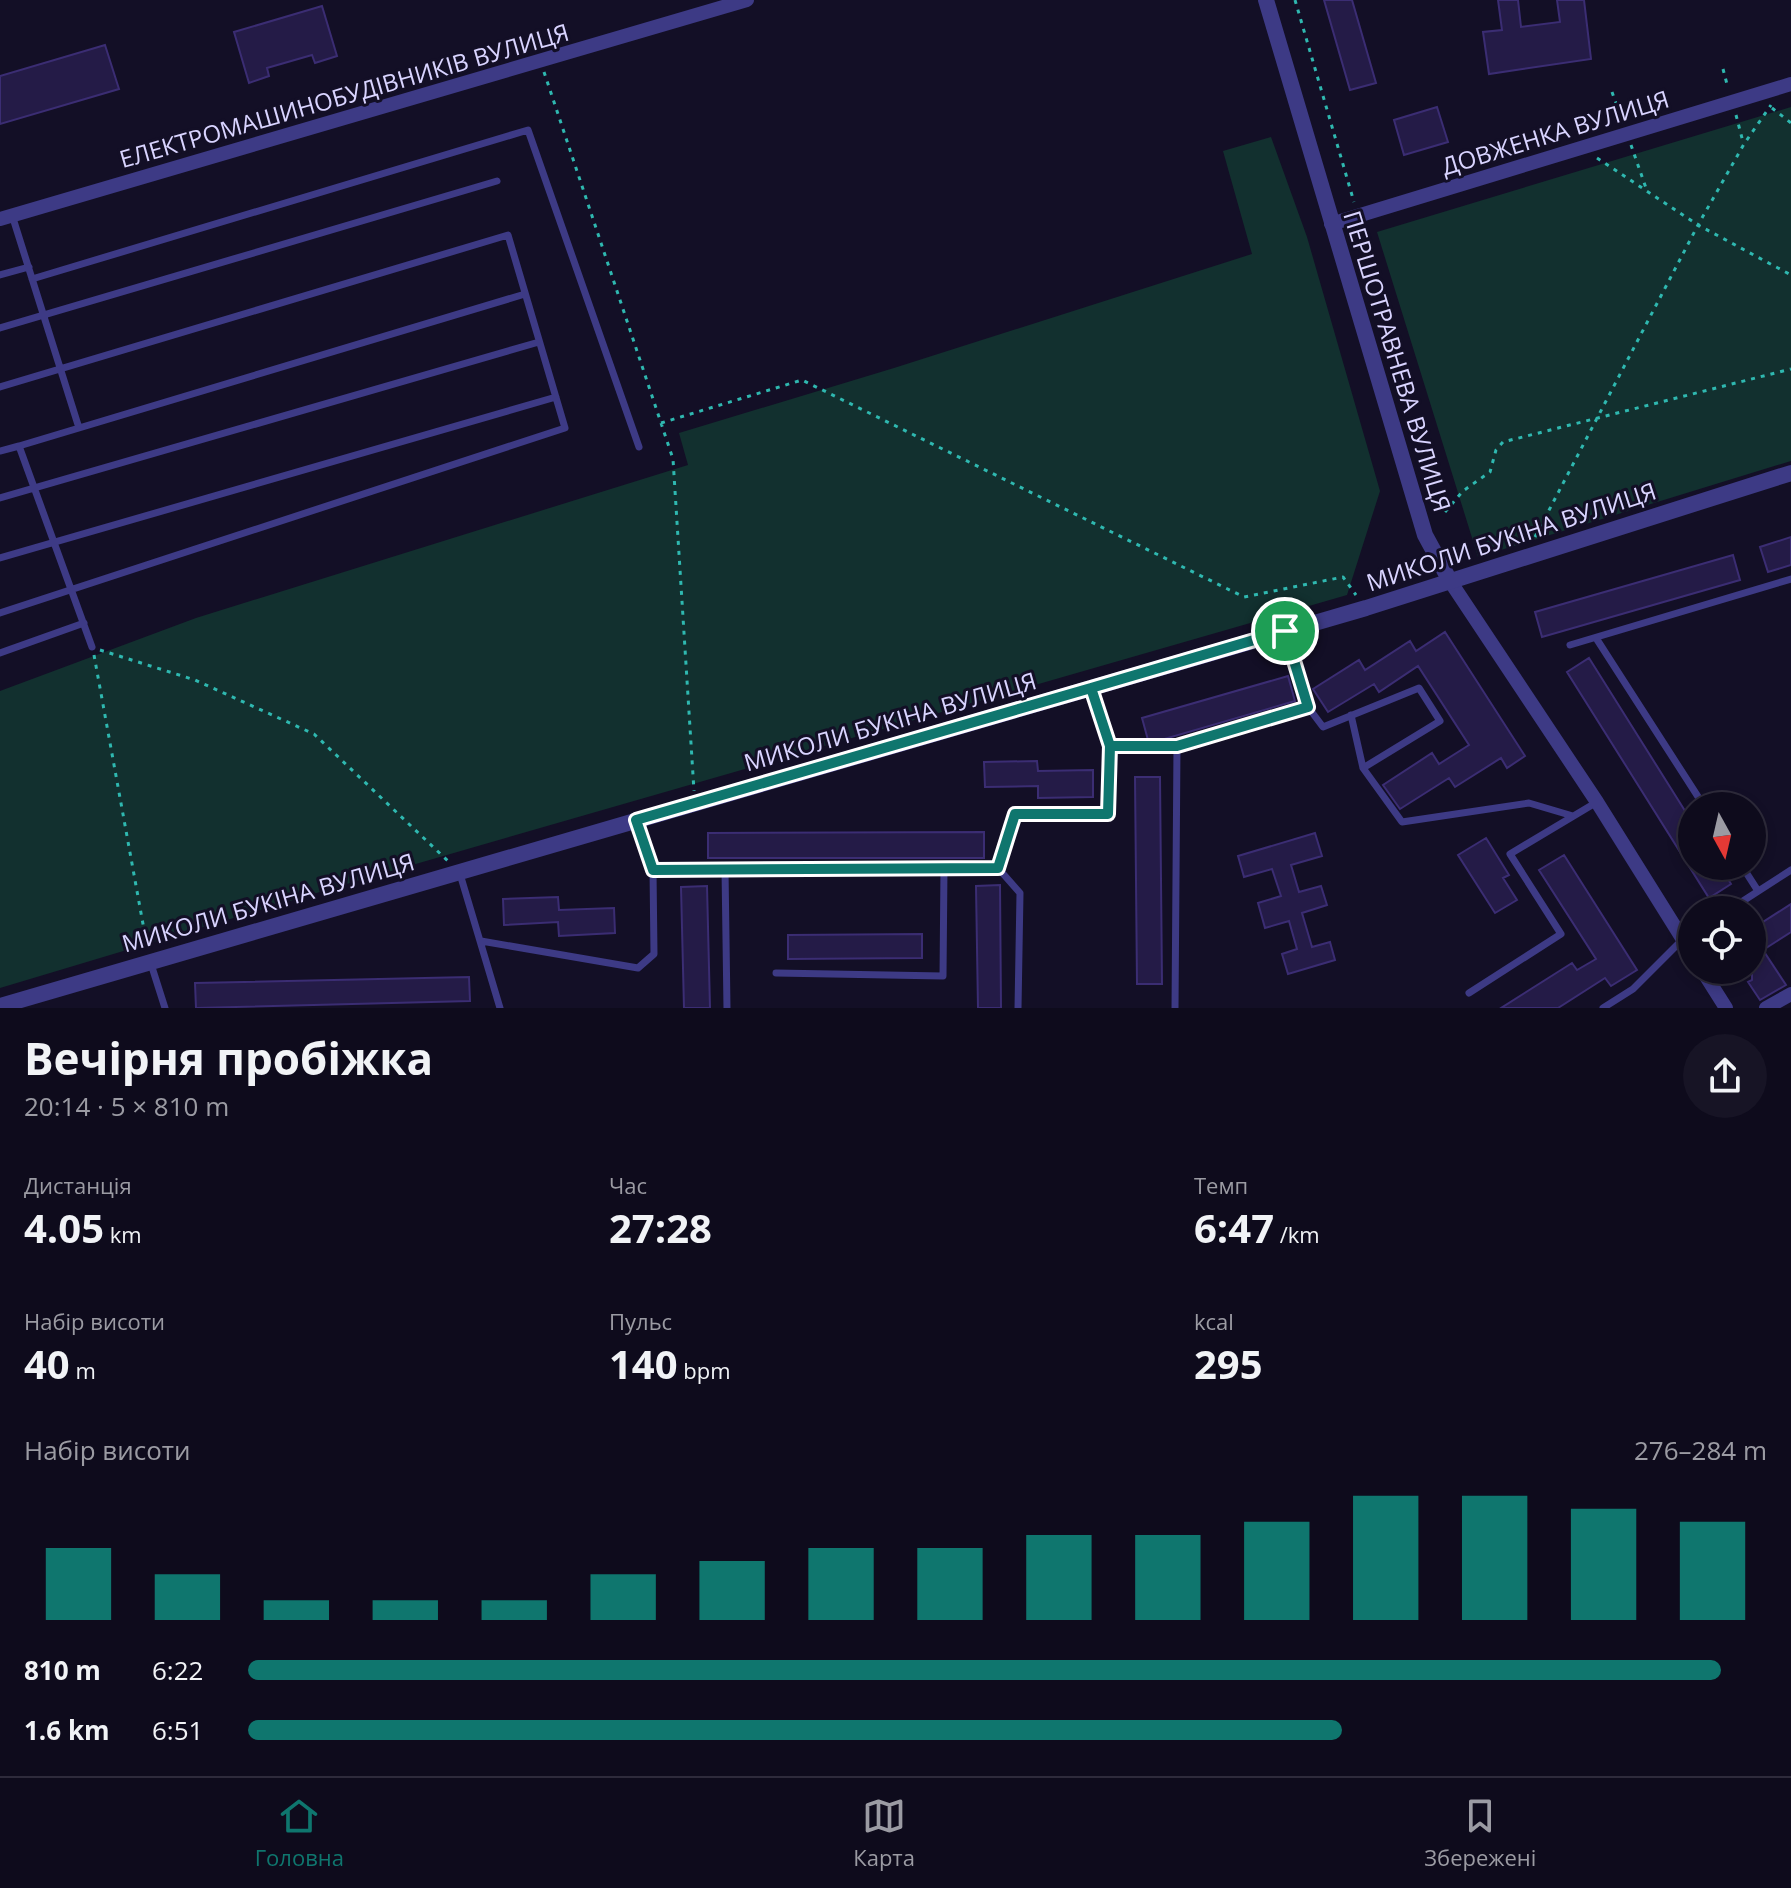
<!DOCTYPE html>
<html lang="uk">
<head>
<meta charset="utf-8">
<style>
  body { margin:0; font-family:"Open Sans",sans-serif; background:#171425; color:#f1f3f6; height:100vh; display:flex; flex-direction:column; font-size:30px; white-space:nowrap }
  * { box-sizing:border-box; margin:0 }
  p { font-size:26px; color:#9b9ba3 }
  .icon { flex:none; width:44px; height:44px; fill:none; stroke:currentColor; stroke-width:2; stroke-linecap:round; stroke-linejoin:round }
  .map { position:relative; height:1008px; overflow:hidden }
  .sheet { display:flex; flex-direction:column; background:#0e0b1c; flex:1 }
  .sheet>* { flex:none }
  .needle { width:52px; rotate:172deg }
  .fabs { position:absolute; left:1678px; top:792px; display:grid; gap:16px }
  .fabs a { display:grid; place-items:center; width:88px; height:88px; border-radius:50%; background:#0e0b1c; box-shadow:0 4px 12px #0003,0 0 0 2px #2e2b3b; font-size:40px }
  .pin { position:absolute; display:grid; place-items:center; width:68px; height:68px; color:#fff; margin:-34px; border:4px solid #fff; border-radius:50%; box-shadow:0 2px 8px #0007 }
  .round { display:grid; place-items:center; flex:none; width:84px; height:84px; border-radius:42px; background:#171425 }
  .overview { display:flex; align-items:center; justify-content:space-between; height:136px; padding:0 24px }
  h1 { font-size:44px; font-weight:700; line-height:60px }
  .metrics { display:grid; grid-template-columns:repeat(3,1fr); gap:12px; height:136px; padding:8px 24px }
  .metrics div { display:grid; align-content:center }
  .metrics b { font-size:40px; font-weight:700 }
  .metrics small { font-size:22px; font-weight:400 }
  .metrics p { font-size:22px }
  .chart { height:224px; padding:16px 24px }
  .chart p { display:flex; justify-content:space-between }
  .chart svg { width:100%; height:144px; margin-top:8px; stroke:#0f766e; stroke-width:6 }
  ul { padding:0 24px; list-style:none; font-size:26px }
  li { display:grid; grid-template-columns:128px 96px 1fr; align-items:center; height:60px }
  li i { height:20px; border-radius:10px; background:#0f766e }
  .dock { display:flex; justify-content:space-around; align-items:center; height:112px; border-top:2px solid #2e2b3b; background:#0e0b1c; font-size:22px; color:#9b9ba3 }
  .dock a { display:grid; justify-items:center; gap:4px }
  .dock .current { color:#0f766e }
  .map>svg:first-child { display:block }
  .green { fill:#12302f }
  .building { fill:#241b47; stroke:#3b2d73; stroke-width:2 }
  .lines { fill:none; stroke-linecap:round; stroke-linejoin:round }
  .path { stroke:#2fb8b0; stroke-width:3; stroke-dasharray:4 6; stroke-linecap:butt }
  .service { stroke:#3d3a85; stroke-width:7 }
  .minor { stroke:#3d3a85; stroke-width:14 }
  .tertiary { stroke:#3d3a85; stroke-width:16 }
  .route-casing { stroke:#fff; stroke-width:16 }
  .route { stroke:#0f766e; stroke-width:10 }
  .labels { text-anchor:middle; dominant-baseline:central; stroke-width:6; stroke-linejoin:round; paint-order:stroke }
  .street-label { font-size:24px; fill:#d9d4ff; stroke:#130f26 }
</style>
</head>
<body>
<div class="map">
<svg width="1791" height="1008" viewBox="0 0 1791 1008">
  <rect width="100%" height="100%" fill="#130f26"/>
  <path class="green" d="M 1791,107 L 1791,461 L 1478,557 L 1377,232 Z
    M 1271,137 L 1307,237 L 1380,491 L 1347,595 L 343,885 L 0,988 L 0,691 L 196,618 L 688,465 L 679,433 L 894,368 L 1252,254 L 1223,151 Z"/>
  <path class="building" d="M 1324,0 L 1352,0 L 1376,83 L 1350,90 Z
    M 1498,0 L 1518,0 L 1521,27 L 1560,22 L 1557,0 L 1584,0 L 1591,59 L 1489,74 L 1483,32 L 1502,30 Z
    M 322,6 L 337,56 L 315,63 L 312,55 L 267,68 L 269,76 L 249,83 L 234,32 Z
    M 105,45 L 119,89 L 0,124 L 0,76 Z
    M 1437,107 L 1448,142 L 1404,155 L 1394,120 Z
    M 1791,537 L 1791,565 L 1768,572 L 1760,547 Z
    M 1733,555 L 1740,580 L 1542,637 L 1535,612 Z
    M 1445,632 L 1525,756 L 1507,768 L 1501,758 L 1455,787 L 1449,778 L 1400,809 L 1383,785 L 1432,753 L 1439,764 L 1469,745 L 1418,666 L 1379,692 L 1374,684 L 1328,712 L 1313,689 L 1359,660 L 1365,670 L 1410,641 L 1416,651 Z
    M 1589,658 L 1692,822 L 1692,866 L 1720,866 L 1731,884 L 1709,898 L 1567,672 Z
    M 1288,676 L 1295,701 L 1161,740 L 1148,740 L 1142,718 Z
    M 1037,761 L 1038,771 L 1093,770 L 1093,797 L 1038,798 L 1038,786 L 985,787 L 984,762 Z
    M 1135,777 L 1160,777 L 1162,984 L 1137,984 Z
    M 984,832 L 984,858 L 708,858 L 708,833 Z
    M 1315,833 L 1322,856 L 1291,865 L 1299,892 L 1321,886 L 1327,905 L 1302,913 L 1312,947 L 1330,942 L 1335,960 L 1288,974 L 1282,954 L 1297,949 L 1289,921 L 1265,928 L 1258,903 L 1281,896 L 1272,869 L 1244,877 L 1238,856 Z
    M 1486,838 L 1509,875 L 1503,878 L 1517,900 L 1495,913 L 1458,855 Z
    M 1564,855 L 1637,970 L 1611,986 L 1605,978 L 1558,1008 L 1501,1008 L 1572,963 L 1577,970 L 1596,959 L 1539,870 Z
    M 1000,885 L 1001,1008 L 978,1008 L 976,886 Z
    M 707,886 L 710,1008 L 684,1008 L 681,887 Z
    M 558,897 L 559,910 L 614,908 L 615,933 L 559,936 L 558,922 L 504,925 L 503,899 Z
    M 1791,904 L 1791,932 L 1763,950 L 1786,985 L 1760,1000 L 1748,982 L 1752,980 L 1752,929 Z
    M 922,934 L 922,958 L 788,959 L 788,935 Z
    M 469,977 L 470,1001 L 196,1008 L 195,983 Z"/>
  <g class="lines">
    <path class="path" d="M 1295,0 L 1354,202
      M 1723,69 L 1728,88
      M 544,72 L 673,459 L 694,791
      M 1612,92 L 1623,123
      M 1772,108 L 1791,123
      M 1736,115 L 1743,142
      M 1631,145 L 1647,191
      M 1597,158 L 1698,225 L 1791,275
      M 661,423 L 802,380 L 1244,597 L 1343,577 L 1356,595
      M 1445,512 L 1463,491 L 1490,472 L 1496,450 L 1503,442 L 1791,369
      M 1535,537 L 1698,225 L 1744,144 L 1771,105
      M 100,650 L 195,680 L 314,734 L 449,862
      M 94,655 L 147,946"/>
    <path class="service" d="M 12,215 L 79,428 L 19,446 L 92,647
      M 0,275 L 29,267
      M 32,279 L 528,130 L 639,447
      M 0,328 L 497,181
      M 0,387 L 508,235 L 565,428 L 0,613
      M 79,428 L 525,294
      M 0,451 L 19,446
      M 0,498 L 539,342
      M 0,558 L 556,397
      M 1285,631 L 1308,707 L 1323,727 L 1419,688 L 1440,721 L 1363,768
      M 1596,638 L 1704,806
      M 1570,645 L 1791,579
      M 0,653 L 84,623
      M 1351,715 L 1363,768 L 1402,822 L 1529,803 L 1573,816
      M 1110,746 L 1177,746 L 1308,707
      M 1742,866 L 1758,891
      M 998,868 L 1015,814 L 1108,814 L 1110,746 L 1092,690
      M 725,869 L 727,1008
      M 653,870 L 998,868 L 1020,893 L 1018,1008
      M 460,874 L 500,1008
      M 1729,910 L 1791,870
      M 481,941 L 638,968 L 654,954 L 653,870 L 636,820
      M 151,964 L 165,1008
      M 776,973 L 943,976 L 944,868
      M 1469,993 L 1561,934 L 1510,854 L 1597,802
      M 1175,1008 L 1177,746
      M 1603,1008 L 1633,989 L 1683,939 L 1692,933"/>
    <path class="minor" d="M 0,219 L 747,0
      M 1331,224 L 1791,84
      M 1450,581 L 1597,802 L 1692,954
      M 1702,970 L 1726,1008
      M 1766,1008 L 1791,994"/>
    <path class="tertiary" d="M 1266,0 L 1425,535 L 1450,581
      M 0,1006 L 1366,608 L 1791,473"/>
  </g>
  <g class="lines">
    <defs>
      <path id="route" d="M 1285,631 L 1091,688 L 1110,746 L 1108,814 L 1015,814 L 998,868 L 653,870 L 636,820 L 1091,688 L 1110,746 L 1177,746 L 1308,707 L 1285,631"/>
    </defs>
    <use href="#route" class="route-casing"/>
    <use href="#route" class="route"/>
  </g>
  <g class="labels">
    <g class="street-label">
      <text transform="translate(344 95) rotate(-16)">ЕЛЕКТРОМАШИНОБУДІВНИКІВ ВУЛИЦЯ</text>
      <text transform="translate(1555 132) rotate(-17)">ДОВЖЕНКА ВУЛИЦЯ</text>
      <text transform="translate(1398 361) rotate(73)">ПЕРШОТРАВНЕВА ВУЛИЦЯ</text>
      <text transform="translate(1511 536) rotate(-18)">МИКОЛИ БУКІНА ВУЛИЦЯ</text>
      <text transform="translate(890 721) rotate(-16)">МИКОЛИ БУКІНА ВУЛИЦЯ</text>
      <text transform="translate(268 902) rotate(-16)">МИКОЛИ БУКІНА ВУЛИЦЯ</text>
    </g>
  </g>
</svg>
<div class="fabs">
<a><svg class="needle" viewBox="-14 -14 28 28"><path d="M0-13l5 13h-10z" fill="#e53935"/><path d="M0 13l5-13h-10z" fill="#9b9ba3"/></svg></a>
<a><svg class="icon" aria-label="locate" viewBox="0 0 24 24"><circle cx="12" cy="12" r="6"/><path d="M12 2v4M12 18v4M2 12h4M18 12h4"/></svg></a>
</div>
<div class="pin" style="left:1285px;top:631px;background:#1e9e55"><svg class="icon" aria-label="arrive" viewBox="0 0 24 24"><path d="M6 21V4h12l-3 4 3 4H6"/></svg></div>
</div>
<section class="sheet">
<div class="overview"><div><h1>Вечірня пробіжка</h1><p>20:14 · 5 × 810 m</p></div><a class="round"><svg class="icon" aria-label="share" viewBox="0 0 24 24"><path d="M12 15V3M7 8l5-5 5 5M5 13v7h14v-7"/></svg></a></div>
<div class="metrics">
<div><p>Дистанція</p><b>4.05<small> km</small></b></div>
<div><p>Час</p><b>27:28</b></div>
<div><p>Темп</p><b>6:47<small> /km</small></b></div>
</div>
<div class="metrics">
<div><p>Набір висоти</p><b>40<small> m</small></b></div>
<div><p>Пульс</p><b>140<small> bpm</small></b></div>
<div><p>kcal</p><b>295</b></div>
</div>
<div class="chart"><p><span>Набір висоти</span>276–284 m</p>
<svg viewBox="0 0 160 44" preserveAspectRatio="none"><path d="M5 44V22M15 44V30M25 44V38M35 44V38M45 44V38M55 44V30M65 44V26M75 44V22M85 44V22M95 44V18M105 44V18M115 44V14M125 44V6M135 44V6M145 44V10M155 44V14"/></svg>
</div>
<ul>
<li><b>810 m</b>6:22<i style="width:97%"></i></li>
<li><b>1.6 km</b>6:51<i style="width:72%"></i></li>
</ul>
</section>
<nav class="dock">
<a class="current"><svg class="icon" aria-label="home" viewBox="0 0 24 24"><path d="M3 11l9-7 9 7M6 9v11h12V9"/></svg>Головна</a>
<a><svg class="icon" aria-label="map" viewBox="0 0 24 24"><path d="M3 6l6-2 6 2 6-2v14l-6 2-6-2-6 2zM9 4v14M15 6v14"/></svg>Карта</a>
<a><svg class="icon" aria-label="saved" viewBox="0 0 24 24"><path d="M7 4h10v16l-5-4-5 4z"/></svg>Збережені</a>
</nav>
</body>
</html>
